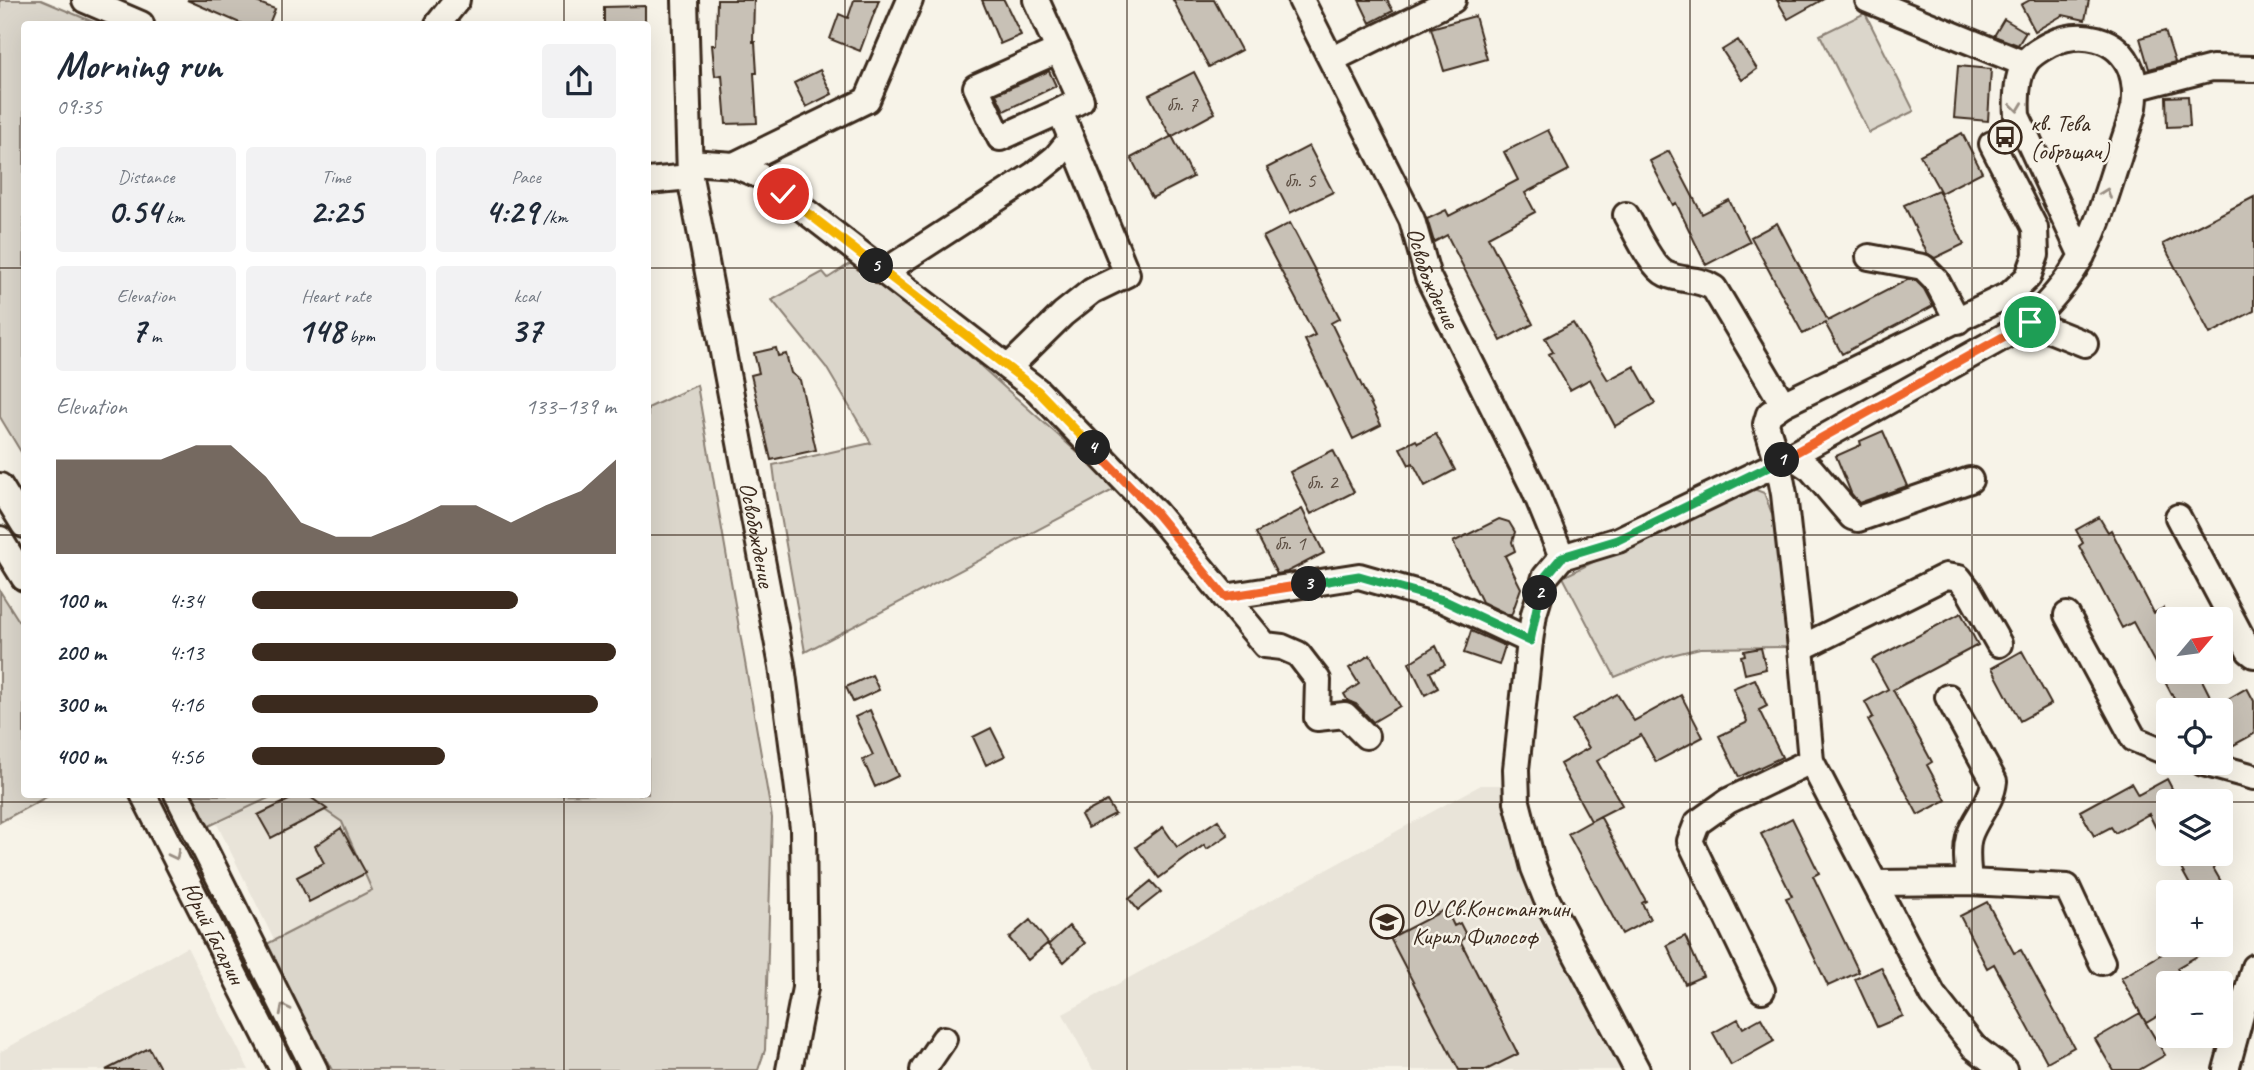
<!DOCTYPE html>
<html lang="en">
<head>
<meta charset="utf-8">
<style>
  body { margin:0; font-family:Caveat,sans-serif; background:#f2f2f3; color:#1f2937; height:100vh; display:flex; flex-direction:column; font-size:26px; white-space:nowrap }
  * { box-sizing:border-box; margin:0 }
  p { font-size:23px; color:#747a83 }
  .icon { flex:none; width:38px; height:38px; fill:none; stroke:currentColor; stroke-width:2; stroke-linecap:round; stroke-linejoin:round }
  .map { position:relative; flex:1; overflow:hidden }
  .side { position:absolute; left:21px; top:21px; width:630px; height:777px; display:flex; flex-direction:column; background:#fff; border-radius:7px; box-shadow:0 7px 28px #0002 }
  .side>* { flex:none }
  .needle { width:46px; rotate:61deg }
  .fabs { position:absolute; left:2156px; top:607px; display:grid; gap:14px }
  .fabs a { display:grid; place-items:center; width:77px; height:77px; border-radius:7px; background:#fff; box-shadow:0 7px 28px #0002; font-size:35px }
  .pin { position:absolute; display:grid; place-items:center; width:60px; height:60px; color:#fff; margin:-30px; border:4px solid #fff; border-radius:50%; box-shadow:0 2px 7px #0007 }
  .km { position:absolute; width:35px; height:35px; margin:-18px; border-radius:50%; background:#222; color:#fff; font-size:19px; line-height:35px; text-align:center }
  .round { display:grid; place-items:center; flex:none; width:74px; height:74px; border-radius:7px; background:#f2f2f3 }
  .headline { display:flex; align-items:center; justify-content:space-between; height:119px; padding:0 35px }
  h1 { font-size:38px; font-weight:700; line-height:52px }
  .stats { display:grid; grid-template-columns:repeat(3,1fr); gap:10px; height:119px; padding:7px 35px }
  .stats div { display:grid; align-content:center; border-radius:7px; background:#f2f2f3; text-align:center }
  .stats b { font-size:35px; font-weight:700 }
  .stats small { font-size:19px; font-weight:400 }
  .stats p { font-size:19px }
  .chart { height:196px; padding:14px 35px }
  .chart p { display:flex; justify-content:space-between }
  .chart svg { width:100%; height:126px; margin-top:7px; fill:#3b2a1e; opacity:.7 }
  ul { padding:0 35px; list-style:none; font-size:23px }
  li { display:grid; grid-template-columns:112px 84px 1fr; align-items:center; height:52px }
  li i { height:18px; border-radius:9px; background:#3b2a1e }
  .map>svg:first-child { display:block }
  .built { fill:#e9e4d9 }
  .green { fill:#dbd6cb; stroke:#8b8074; stroke-width:2 }
  .building { fill:#c8c1b6; stroke:#3b2a1e; stroke-width:2 }
  .lines { fill:none; stroke-linecap:round; stroke-linejoin:round }
  .minor-casing { stroke:#3b2a1e; stroke-width:30 }
  .minor { stroke:#f7f3e8; stroke-width:24 }
  .oneway { stroke:#998e83 }
  .split-1-casing { stroke:#fff; stroke-width:14 }
  .split-2-casing { stroke:#fff; stroke-width:14 }
  .split-3-casing { stroke:#fff; stroke-width:14 }
  .split-4-casing { stroke:#fff; stroke-width:14 }
  .split-5-casing { stroke:#fff; stroke-width:14 }
  .split-6-casing { stroke:#fff; stroke-width:14 }
  .split-1 { stroke:#f0652b; stroke-width:9 }
  .split-2 { stroke:#22a559; stroke-width:9 }
  .split-3 { stroke:#22a559; stroke-width:9 }
  .split-4 { stroke:#f0652b; stroke-width:9 }
  .split-5 { stroke:#f5b400; stroke-width:9 }
  .split-6 { stroke:#f5b400; stroke-width:9 }
  .grid { fill:none; stroke:#3b2a1e; stroke-width:2; stroke-opacity:0.55 }
  .labels { text-anchor:middle; dominant-baseline:central; stroke-width:5; stroke-linejoin:round; paint-order:stroke }
  .number-label { font-size:21px; fill:#5e5044 }
  .poi-label { font-size:24px; fill:#3b2a1e; stroke:#f7f3e8; text-anchor:start }
  .street-label { font-size:24px; fill:#3b2a1e; stroke:#f7f3e8 }
</style>
</head>
<body>
<div class="map">
<svg width="2254" height="1070" viewBox="0 0 2254 1070">
  <rect width="100%" height="100%" fill="#f7f3e8"/>
  <filter id="ink" filterUnits="userSpaceOnUse"><feTurbulence type="fractalNoise" baseFrequency=".0143" numOctaves="2"/><feDisplacementMap in="SourceGraphic" scale="14" xChannelSelector="R" yChannelSelector="G"/><feConvolveMatrix kernelMatrix="1 2 1 2 8 2 1 2 1" color-interpolation-filters="sRGB"/></filter>
  <g filter="url(#ink)">
    <path class="built" d="M 1481,785 L 1501,785 L 1508,825 L 1518,866 L 1532,900 L 1622,1070 L 1093,1070 L 1063,1014 Z
      M 278,795 L 317,795 L 351,818 L 382,887 L 275,942 L 217,824 Z
      M 187,947 L 249,1070 L 0,1070 L 0,1052 Z"/>
    <path class="green" d="M 0,0 L 41,0 L 98,24 L 24,24 L 24,457 L 0,417 Z
      M 1865,13 L 1914,111 L 1869,133 L 1820,35 Z
      M 851,263 L 955,343 L 1117,488 L 805,652 L 776,488 L 773,465 L 871,443 L 826,367 L 772,300 L 823,272 L 828,278 Z
      M 697,385 L 772,818 L 765,1050 L 758,1070 L 332,1070 L 265,945 L 372,890 L 342,822 L 303,795 L 648,794 L 648,408 Z
      M 1746,486 L 1764,493 L 1776,524 L 1789,647 L 1700,648 L 1664,657 L 1615,677 L 1563,577 Z
      M 0,591 L 24,629 L 24,794 L 50,795 L 0,822 Z
      M 192,795 L 275,795 L 207,827 Z"/>
    <path class="building" d="M 187,0 L 251,0 L 275,9 L 269,24 L 242,24 Z
      M 717,0 L 754,0 L 753,42 L 755,42 L 757,73 L 754,73 L 757,123 L 726,124 L 722,75 L 715,76 L 712,45 L 716,45 Z
      M 854,0 L 879,0 L 860,51 L 830,39 L 839,14 L 848,18 Z
      M 982,0 L 1004,0 L 1021,35 L 1000,44 Z
      M 1173,0 L 1214,0 L 1241,50 L 1209,67 Z
      M 1359,0 L 1387,0 L 1393,11 L 1370,23 Z
      M 1777,0 L 1822,0 L 1788,19 Z
      M 2030,0 L 2089,0 L 2085,20 L 2063,15 L 2035,31 L 2021,5 Z
      M 645,6 L 645,24 L 604,24 L 604,7 Z
      M 1475,16 L 1487,59 L 1444,71 L 1431,28 Z
      M 2004,19 L 2026,32 L 2018,45 L 1994,36 Z
      M 2165,31 L 2175,62 L 2149,69 L 2140,38 Z
      M 1738,40 L 1757,69 L 1742,80 L 1722,50 Z
      M 1958,66 L 1991,69 L 1988,121 L 1954,118 Z
      M 820,70 L 832,94 L 806,107 L 794,83 Z
      M 1049,71 L 1056,86 L 1004,111 L 996,94 Z
      M 1194,72 L 1215,113 L 1171,137 L 1149,95 Z
      M 2188,96 L 2190,126 L 2167,127 L 2166,97 Z
      M 1548,130 L 1569,170 L 1525,193 L 1535,212 L 1488,237 L 1533,324 L 1501,341 L 1447,235 L 1434,242 L 1427,219 L 1446,210 L 1449,216 L 1518,180 L 1504,152 Z
      M 1962,133 L 1982,172 L 1941,193 L 1920,155 Z
      M 1172,136 L 1193,177 L 1152,198 L 1131,158 Z
      M 1309,146 L 1333,192 L 1290,213 L 1267,168 Z
      M 1669,151 L 1702,214 L 1729,200 L 1750,242 L 1706,265 L 1676,203 L 1673,205 L 1650,161 Z
      M 1938,190 L 1964,244 L 1935,258 L 1927,253 L 1904,205 Z
      M 2254,197 L 2254,311 L 2210,334 L 2163,244 Z
      M 1290,223 L 1340,318 L 1331,323 L 1381,425 L 1353,439 L 1305,340 L 1315,335 L 1263,237 Z
      M 1777,223 L 1828,321 L 1909,279 L 1916,281 L 1924,289 L 1933,306 L 1842,354 L 1825,323 L 1803,334 L 1751,237 Z
      M 1573,323 L 1608,380 L 1634,366 L 1655,403 L 1615,426 L 1590,379 L 1570,390 L 1549,354 L 1553,352 L 1545,338 Z
      M 776,348 L 778,356 L 786,354 L 791,373 L 800,380 L 816,450 L 771,460 L 751,375 L 759,373 L 754,353 Z
      M 1883,431 L 1907,486 L 1859,503 L 1851,493 L 1836,456 L 1861,445 L 1860,441 Z
      M 1436,434 L 1455,470 L 1425,486 L 1413,463 L 1409,465 L 1400,448 L 1416,440 L 1418,443 Z
      M 1333,450 L 1354,492 L 1311,514 L 1290,472 Z
      M 1302,509 L 1324,553 L 1287,572 L 1277,574 L 1256,533 Z
      M 2099,517 L 2108,532 L 2111,530 L 2154,613 L 2163,608 L 2168,617 L 2168,672 L 2198,672 L 2211,698 L 2188,710 L 2180,710 L 2133,622 L 2122,628 L 2079,546 L 2083,543 L 2076,530 Z
      M 1499,519 L 1509,522 L 1515,532 L 1512,542 L 1515,551 L 1505,556 L 1521,588 L 1511,616 L 1482,602 L 1453,542 Z
      M 1961,613 L 1978,645 L 1893,690 L 1932,762 L 1927,765 L 1946,800 L 1918,815 L 1868,720 L 1873,717 L 1865,702 L 1888,689 L 1872,660 Z
      M 1471,631 L 1505,646 L 1499,665 L 1464,653 Z
      M 1436,646 L 1445,665 L 1430,672 L 1438,688 L 1425,695 L 1409,663 Z
      M 1761,648 L 1766,669 L 1745,674 L 1741,656 L 1745,655 L 1744,651 Z
      M 2022,651 L 2051,704 L 2020,721 L 1992,668 Z
      M 1370,655 L 1400,706 L 1373,722 L 1356,704 L 1348,701 L 1344,694 L 1359,684 L 1349,668 Z
      M 872,675 L 879,690 L 853,702 L 846,687 Z
      M 1755,679 L 1767,706 L 1759,710 L 1782,757 L 1739,777 L 1719,736 L 1746,723 L 1747,721 L 1733,688 Z
      M 2247,688 L 2254,701 L 2254,734 L 2221,752 L 2221,703 Z
      M 1617,694 L 1634,721 L 1681,695 L 1703,737 L 1656,762 L 1641,735 L 1597,761 L 1622,805 L 1591,821 L 1560,764 L 1589,748 L 1572,720 Z
      M 870,710 L 898,776 L 875,787 L 863,760 L 873,755 L 855,717 Z
      M 991,728 L 1005,756 L 986,765 L 973,737 Z
      M 2167,779 L 2179,802 L 2168,802 L 2168,853 L 2149,814 L 2115,833 L 2111,827 L 2094,836 L 2080,811 L 2131,783 L 2138,795 Z
      M 301,794 L 306,794 L 327,809 L 271,838 L 258,815 Z
      M 1107,801 L 1115,814 L 1088,828 L 1081,815 Z
      M 1600,816 L 1646,901 L 1642,903 L 1650,919 L 1622,934 L 1568,834 Z
      M 1792,818 L 1819,873 L 1813,876 L 1859,972 L 1828,986 L 1786,898 L 1792,896 L 1761,834 Z
      M 1218,820 L 1228,835 L 1207,849 L 1204,845 L 1159,878 L 1136,847 L 1163,827 L 1177,847 Z
      M 341,828 L 366,873 L 309,902 L 297,877 L 324,863 L 315,846 Z
      M 2173,854 L 2209,854 L 2215,864 L 2212,866 L 2227,892 L 2194,892 Z
      M 1151,881 L 1161,892 L 1138,910 L 1129,899 Z
      M 1987,902 L 2014,953 L 2021,950 L 2074,1047 L 2047,1062 L 1994,964 L 1987,968 L 1960,916 Z
      M 1446,909 L 1454,926 L 1460,923 L 1466,935 L 1461,942 L 1518,1054 L 1486,1070 L 1459,1070 L 1390,938 Z
      M 1030,920 L 1048,943 L 1028,960 L 1009,938 Z
      M 1069,926 L 1085,943 L 1064,962 L 1048,945 Z
      M 1685,936 L 1703,976 L 1685,984 L 1667,945 Z
      M 2163,945 L 2216,945 L 2177,968 L 2185,984 L 2168,984 L 2168,1010 L 2146,1023 L 2121,978 L 2167,951 Z
      M 1881,967 L 1903,1016 L 1877,1027 L 1855,979 Z
      M 2140,1013 L 2165,1055 L 2139,1070 L 2113,1070 L 2095,1039 Z
      M 1761,1018 L 1774,1041 L 1731,1065 L 1713,1033 L 1738,1019 L 1743,1028 Z
      M 149,1048 L 161,1070 L 106,1070 Z"/>
    <g class="lines">
      <defs>
        <g id="minor">
          <path d="M 85,0 L 141,24"/>
          <path id="s1" d="M 685,0 L 690,177 L 782,666 L 803,828 L 805,988 L 789,1070"/>
          <path id="s2" d="M 1301,0 L 1412,220 L 1428,277 L 1535,491 L 1562,557"/>
          <path d="M 1868,0 L 2025,64"/>
          <path d="M 438,24 L 457,0"/>
          <path d="M 1059,50 L 976,87 L 1000,138 L 1060,111"/>
          <path d="M 1333,59 L 1453,0"/>
          <path d="M 2135,88 L 2212,68 L 2254,69"/>
          <path d="M 1992,144 L 2035,228 L 2036,255 L 2028,277 L 2010,294 L 1783,404 L 1769,414 L 1766,424 L 1778,463 L 1784,494 L 1801,648 L 1811,761 L 1933,995 L 1974,1047 L 2004,1070"/>
          <path d="M 690,162 L 734,165 L 760,176 L 1037,390 L 1156,513 L 1265,645 L 1282,647 L 1298,654 L 1318,680 L 1317,718 L 1345,715 L 1366,736"/>
          <path d="M 734,165 L 867,100 L 910,0"/>
          <path d="M 648,181 L 690,177"/>
          <path d="M 1626,215 C 1635,230 1651,267 1666,274 C 1683,282 1697,277 1714,288 L 1783,404"/>
          <path d="M 1869,257 L 1923,267 L 1936,280 L 1958,321"/>
          <path d="M 884,272 L 1035,174 L 1056,157 L 1071,139"/>
          <path d="M 2030,322 L 2085,344"/>
          <path d="M 1008,368 L 1063,314 L 1092,291 L 1127,274 L 1060,111 L 1081,100 L 1036,0"/>
          <path d="M 1791,456 L 1811,469 L 1852,517 L 1858,519 L 1970,480"/>
          <path d="M 0,486 L 24,525"/>
          <path d="M 2178,517 L 2249,651 L 2254,655"/>
          <path d="M 0,539 L 24,578"/>
          <path d="M 1225,597 L 1359,576 L 1443,600 L 1530,641"/>
          <path d="M 2067,615 L 2134,739 L 2168,753"/>
          <path d="M 1801,648 L 1946,576 L 1959,578 L 1969,591 L 1999,644"/>
          <path d="M 1948,697 L 1994,781 C 1992,803 1975,817 1969,837 C 1965,852 1968,867 1969,882"/>
          <path d="M 2203,763 L 2254,777"/>
          <path id="s3" d="M 143,794 L 283,1070"/>
          <path d="M 177,794 L 315,1070"/>
          <path d="M 1875,883 L 1969,882 L 2067,887 L 2102,962"/>
          <path d="M 1762,990 L 1690,841 L 1697,823 L 1728,801 L 1811,761"/>
          <path d="M 923,1070 L 944,1039"/>
          <path d="M 1637,1070 L 1546,898 L 1534,868 L 1517,802 L 1516,769 L 1530,641 L 1534,614 L 1545,577 L 1562,557 L 1618,540 L 1778,463 L 2030,322 C 2049,302 2067,283 2080,259 C 2097,229 2107,192 2118,159 C 2123,142 2130,125 2134,107 C 2136,96 2135,81 2131,70 C 2118,36 2080,30 2050,44 C 2041,49 2031,54 2025,63 C 2016,78 2016,99 2017,116 L 2082,256"/>
          <path d="M 2226,1070 L 2254,967"/>
        </g>
      </defs>
      <use href="#minor" class="minor-casing"/>
      <use href="#minor" class="minor"/>
    </g>
    <defs><path id="oneway-chevron" d="M-2-3.5L2.5 0L-2 3.5" fill="none" stroke-width="1.6" stroke-linecap="round" stroke-linejoin="round" transform="scale(1.75)"/></defs>
    <g class="oneway">
      <use href="#oneway-chevron" transform="translate(2017 107) rotate(83)"/>
      <use href="#oneway-chevron" transform="translate(2106 193) rotate(-70)"/>
      <use href="#oneway-chevron" transform="translate(175 855) rotate(63)"/>
      <use href="#oneway-chevron" transform="translate(284 1009) rotate(-117)"/>
    </g>
  </g>
  <g class="lines" filter="url(#ink)">
    <defs>
      <path id="split-1" d="M 1782,460 L 2030,322"/>
      <path id="split-2" d="M 1540,593 L 1545,577 L 1562,557 L 1618,540 L 1782,460"/>
      <path id="split-3" d="M 1309,584 L 1359,576 L 1443,600 L 1530,641 L 1540,593"/>
      <path id="split-4" d="M 1093,448 L 1156,513 L 1225,597 L 1309,584"/>
      <path id="split-5" d="M 876,266 L 1037,390 L 1093,448"/>
      <path id="split-6" d="M 783,194 L 876,266"/>
    </defs>
    <use href="#split-1" class="split-1-casing"/>
    <use href="#split-2" class="split-2-casing"/>
    <use href="#split-3" class="split-3-casing"/>
    <use href="#split-4" class="split-4-casing"/>
    <use href="#split-5" class="split-5-casing"/>
    <use href="#split-6" class="split-6-casing"/>
    <use href="#split-1" class="split-1"/>
    <use href="#split-2" class="split-2"/>
    <use href="#split-3" class="split-3"/>
    <use href="#split-4" class="split-4"/>
    <use href="#split-5" class="split-5"/>
    <use href="#split-6" class="split-6"/>
  </g>
  <path class="grid" d="M 282,0 L 282,24M 564,0 L 564,24M 845,0 L 845,1070M 1127,0 L 1127,1070M 1409,0 L 1409,1070M 1690,0 L 1690,1070M 1972,0 L 1972,1070M 0,268 L 24,268M 648,268 L 2254,268M 0,535 L 24,535M 648,535 L 2254,535M 282,794 L 282,1070M 564,794 L 564,1070M 0,802 L 2168,802M 2221,802 L 2254,802"/>
  <defs>
    <symbol id="bus-ring" viewBox="-11 -11 22 22"><circle r="9.5" fill="#f7f3e8" stroke="#3b2a1e" stroke-width="1.5"/><path d="M-5-6H5V4H4V6H2V4H-2V6H-4V4H-5ZM-3.5-4V0h7V-4ZM-3.5 1.2v1.5H-2V1.2ZM2 1.2v1.5H3.5V1.2Z" fill="#3b2a1e"/></symbol>
    <symbol id="school-ring" viewBox="-11 -11 22 22"><circle r="9.5" fill="#f7f3e8" stroke="#3b2a1e" stroke-width="1.5"/><path d="M0-5L7-2L0 1L-7-2ZM-4 1L0 2.5L4 1V4Q0 6-4 4Z" fill="#3b2a1e"/></symbol>
  </defs>
  <g fill-rule="evenodd">
    <use href="#bus-ring" x="1986" y="118" width="38" height="38"/>
    <use href="#school-ring" x="1368" y="903" width="38" height="38"/>
  </g>
  <g class="labels">
    <g class="number-label">
      <text x="1182" y="104">бл. 7</text>
      <text x="1300" y="180">бл. 5</text>
      <text x="1322" y="482">бл. 2</text>
      <text x="1290" y="543">бл. 1</text>
    </g>
    <g class="poi-label">
      <text x="2030" y="123">кв. Тева<tspan x="2030" dy="28">(обръщач)</tspan></text>
      <text x="1412" y="908">ОУ Св.Константин<tspan x="1412" dy="28">Кирил Философ</tspan></text>
    </g>
    <g class="street-label">
      <text stroke="none"><textPath href="#s2" startOffset="308">Освобождение</textPath></text>
      <text stroke="none"><textPath href="#s1" startOffset="541">Освобождение</textPath></text>
      <text stroke="none"><textPath href="#s3" startOffset="156">Юрий Гагарин</textPath></text>
    </g>
  </g>
</svg>
<div class="fabs">
<a><svg class="needle" viewBox="-14 -14 28 28"><path d="M0-13l5 13h-10z" fill="#e53935"/><path d="M0 13l5-13h-10z" fill="#747a83"/></svg></a>
<a><svg class="icon" aria-label="locate" viewBox="0 0 24 24"><circle cx="12" cy="12" r="6"/><path d="M12 2v4M12 18v4M2 12h4M18 12h4"/></svg></a>
<a><svg class="icon" aria-label="layers" viewBox="0 0 24 24"><path d="M12 4l9 5-9 5-9-5zM3 14l9 5 9-5"/></svg></a>
<a>+</a>
<a>−</a>
</div>
<div class="pin" style="left:2030px;top:322px;background:#1e9e55"><svg class="icon" aria-label="arrive" viewBox="0 0 24 24"><path d="M6 21V4h12l-3 4 3 4H6"/></svg></div>
<div class="pin" style="left:783px;top:194px;background:#d93025"><svg class="icon" aria-label="check" viewBox="0 0 24 24"><path d="M5 12l5 5 9-10"/></svg></div>
<b class="km" style="left:1782px;top:460px">1</b>
<b class="km" style="left:1540px;top:593px">2</b>
<b class="km" style="left:1309px;top:584px">3</b>
<b class="km" style="left:1093px;top:448px">4</b>
<b class="km" style="left:876px;top:266px">5</b>
<section class="side">
<div class="headline"><div><h1>Morning run</h1><p>09:35</p></div><a class="round"><svg class="icon" aria-label="share" viewBox="0 0 24 24"><path d="M12 15V3M7 8l5-5 5 5M5 13v7h14v-7"/></svg></a></div>
<div class="stats">
<div><p>Distance</p><b>0.54<small> km</small></b></div>
<div><p>Time</p><b>2:25</b></div>
<div><p>Pace</p><b>4:29<small> /km</small></b></div>
</div>
<div class="stats">
<div><p>Elevation</p><b>7<small> m</small></b></div>
<div><p>Heart rate</p><b>148<small> bpm</small></b></div>
<div><p>kcal</p><b>37</b></div>
</div>
<div class="chart"><p><span>Elevation</span>133–139 m</p>
<svg viewBox="0 0 160 44" preserveAspectRatio="none"><path d="M0 44V11L10 11L20 11L30 11L40 6L50 6L60 17L70 33L80 38L90 38L100 33L110 27L120 27L130 33L140 27L150 22L160 11V44z"/></svg>
</div>
<ul>
<li><b>100 m</b>4:34<i style="width:73%"></i></li>
<li><b>200 m</b>4:13<i style="width:100%"></i></li>
<li><b>300 m</b>4:16<i style="width:95%"></i></li>
<li><b>400 m</b>4:56<i style="width:53%"></i></li>
</ul>
</section>
</div>
</body>
</html>
